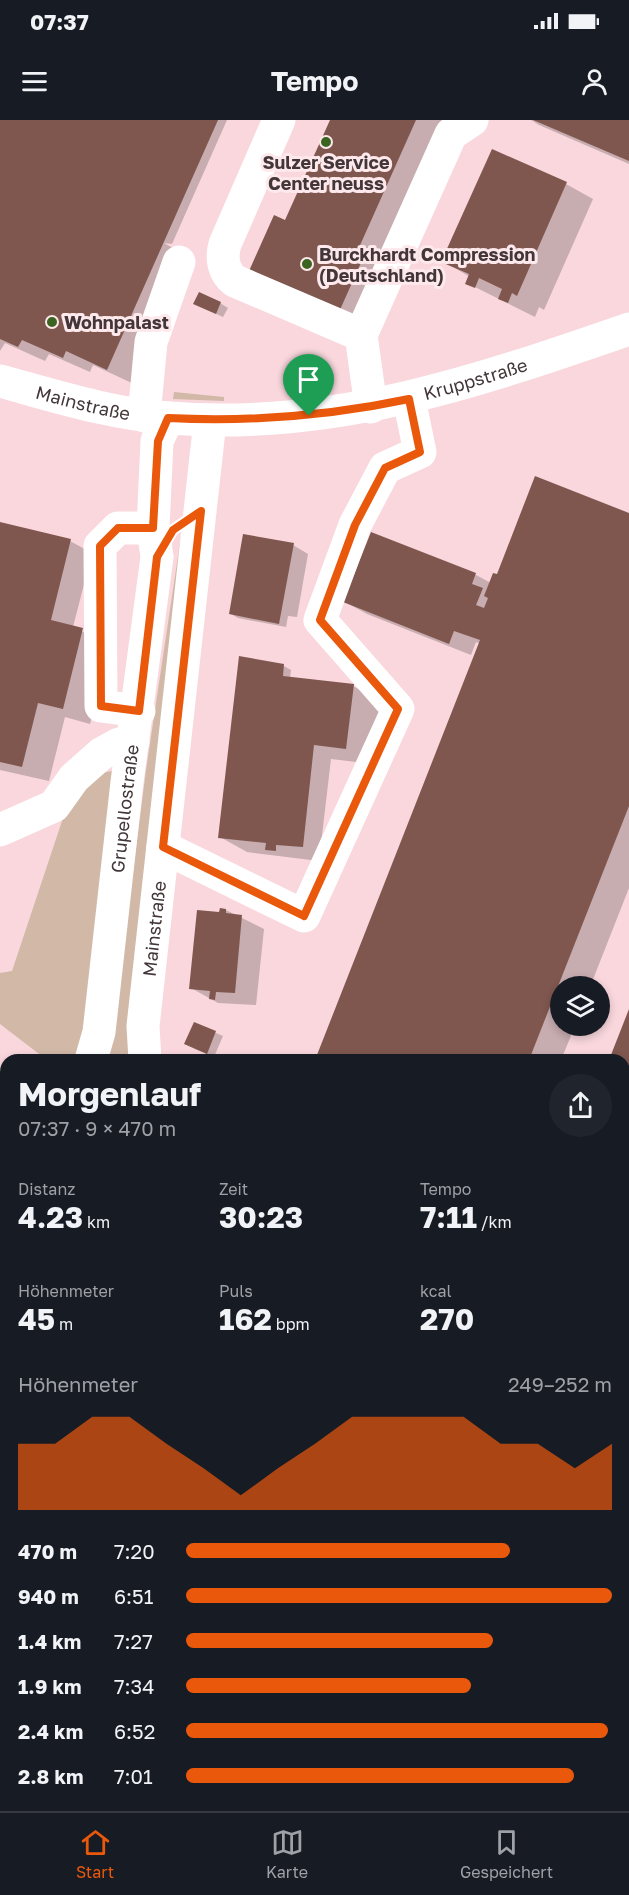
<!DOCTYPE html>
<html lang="de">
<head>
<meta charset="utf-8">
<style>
  body { margin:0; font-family:"Golos Text",sans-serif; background:#20242c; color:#f1f3f6; height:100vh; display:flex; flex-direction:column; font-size:22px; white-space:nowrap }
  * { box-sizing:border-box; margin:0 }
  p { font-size:20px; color:#9ea1a6 }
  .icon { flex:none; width:33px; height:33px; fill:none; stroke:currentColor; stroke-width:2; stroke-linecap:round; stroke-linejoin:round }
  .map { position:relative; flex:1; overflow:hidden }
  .panel { position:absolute; left:0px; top:934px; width:630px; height:758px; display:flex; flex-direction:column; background:#171b24; border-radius:18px 18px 0 0; box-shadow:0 3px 9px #0003 }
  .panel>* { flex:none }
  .controls { position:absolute; left:550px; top:856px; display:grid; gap:12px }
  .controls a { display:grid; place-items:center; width:60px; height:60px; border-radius:50%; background:#171b24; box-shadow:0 3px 9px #0003; font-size:30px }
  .pin { position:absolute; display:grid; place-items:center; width:51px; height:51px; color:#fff; margin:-62px -26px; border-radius:50% 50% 50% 0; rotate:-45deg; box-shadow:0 0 6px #0007 }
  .pin .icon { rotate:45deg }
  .round { display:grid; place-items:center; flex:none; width:63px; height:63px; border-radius:32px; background:#20242c }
  .summary { display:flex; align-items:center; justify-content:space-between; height:102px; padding:0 18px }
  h1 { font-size:33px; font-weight:700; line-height:45px }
  .metrics { display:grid; grid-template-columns:repeat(3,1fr); gap:9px; height:102px; padding:6px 18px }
  .metrics div { display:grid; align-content:center }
  .metrics b { font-size:30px; font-weight:700 }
  .metrics small { font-size:16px; font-weight:400 }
  .metrics p { font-size:16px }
  .chart { height:168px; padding:12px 18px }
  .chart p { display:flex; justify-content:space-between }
  .chart svg { width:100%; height:108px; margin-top:6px; fill:#ea580c; opacity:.7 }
  ul { padding:0 18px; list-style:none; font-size:20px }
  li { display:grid; grid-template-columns:96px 72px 1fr; align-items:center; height:45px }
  li i { height:15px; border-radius:8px; background:#ea580c }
  .status { display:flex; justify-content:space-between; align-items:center; height:42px; padding:0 30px; background:#171b24; direction:ltr }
  .status svg { height:16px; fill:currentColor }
  header { display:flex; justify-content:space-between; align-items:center; height:78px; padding:0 18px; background:#171b24; font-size:27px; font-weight:700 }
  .dock { display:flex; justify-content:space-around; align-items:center; height:84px; border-top:2px solid #363941; background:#171b24; font-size:16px; color:#9ea1a6 }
  .dock a { display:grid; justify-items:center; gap:3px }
  .dock .active { color:#ea580c }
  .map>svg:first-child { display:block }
  .green { fill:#d1b8a7 }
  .shadow { fill:#0003 }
  .building { fill:#7f574f }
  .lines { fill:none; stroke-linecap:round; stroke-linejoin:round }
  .minor { stroke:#fff; stroke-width:33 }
  .rail-casing { stroke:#7c696d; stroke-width:7 }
  .rail { stroke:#fde8ec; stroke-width:4.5; stroke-dasharray:14; stroke-linecap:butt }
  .route-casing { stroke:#fff; stroke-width:12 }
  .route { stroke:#ea580c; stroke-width:8 }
  .poi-dot { fill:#3a6420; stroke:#fde8ec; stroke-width:2 }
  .labels { text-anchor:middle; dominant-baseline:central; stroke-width:6; stroke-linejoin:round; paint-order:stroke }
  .poi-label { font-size:18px; font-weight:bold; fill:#433639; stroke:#fde8ec; text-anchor:start }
  .street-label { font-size:18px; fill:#433639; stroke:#fde8ec }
</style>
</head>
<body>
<div class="status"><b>07:37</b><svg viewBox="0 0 49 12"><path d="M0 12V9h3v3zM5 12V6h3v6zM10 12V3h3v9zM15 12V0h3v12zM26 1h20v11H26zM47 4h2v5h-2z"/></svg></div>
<header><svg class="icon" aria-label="menu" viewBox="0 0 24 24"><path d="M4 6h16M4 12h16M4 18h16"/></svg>Tempo<svg class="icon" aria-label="person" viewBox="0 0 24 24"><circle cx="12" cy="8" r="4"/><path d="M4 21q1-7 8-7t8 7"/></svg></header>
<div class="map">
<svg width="629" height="1691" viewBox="0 0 629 1691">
  <rect width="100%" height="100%" fill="#f9d7dd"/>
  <path class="green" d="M 174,272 L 224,277 L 224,281 L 173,279 Z
    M 181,416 L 133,940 L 105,940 L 112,917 L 146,650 Z
    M 119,650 L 83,931 L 77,940 L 47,940 L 0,904 L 0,853 L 12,851 L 66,689 L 95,658 L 106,652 Z
    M 0,1200 L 6,1206 L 6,1357 L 0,1368 Z
    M 0,1454 L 6,1457 L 6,1686 L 568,1686 L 567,1691 L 0,1691 Z"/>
  <path class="shadow" d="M 0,0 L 227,0 L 172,124 L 164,123 L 189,137 L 134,264 L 93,245 L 90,252 L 49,234 L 45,241 L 5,223 L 0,231 Z
    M 331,0 L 450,0 L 361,203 L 272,163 Z
    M 531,0 L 629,0 L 629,44 L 539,5 Z
    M 493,31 L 566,64 L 593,79 L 544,190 L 539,187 L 535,197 L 467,163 L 470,157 L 443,141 Z
    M 220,183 L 228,188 L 223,197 L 203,188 Z
    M 629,394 L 629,768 L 590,867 L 561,867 L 561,906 L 575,906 L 561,940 L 316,940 L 481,524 L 476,522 L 471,535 L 367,494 L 345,482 L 372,414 L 476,455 L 491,463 L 498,456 Z
    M 0,403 L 70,421 L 92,433 L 73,507 L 110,525 L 90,604 L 65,597 L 49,661 L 0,650 Z
    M 293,425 L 308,434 L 297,497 L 288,496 L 286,507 L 238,498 L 231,494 Z
    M 284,546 L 291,550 L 290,558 L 353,566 L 380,581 L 373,644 L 331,639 L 319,741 L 247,732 L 220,717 Z
    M 226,790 L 264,809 L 256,885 L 218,883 L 191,868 L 226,795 L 221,792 Z
    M 629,893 L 629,1270 L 624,1268 L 624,940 L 611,940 Z
    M 195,904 L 223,916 L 214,937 L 193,928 Z"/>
  <path class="building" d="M 0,0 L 218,0 L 107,250 L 66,231 L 63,238 L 22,220 L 18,227 L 0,219 Z
    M 330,0 L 416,0 L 357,132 L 364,136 L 339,192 L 249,151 L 274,95 L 285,100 Z
    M 533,0 L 629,0 L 629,41 Z
    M 492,29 L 567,62 L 517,176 L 512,173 L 508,183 L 498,179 L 502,169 L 479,158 L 475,168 L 465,164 L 469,154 L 441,142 Z
    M 199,172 L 221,182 L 216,194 L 193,184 Z
    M 535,356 L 629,393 L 629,686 L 529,940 L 315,940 L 480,520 L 454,511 L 449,524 L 343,482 L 371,412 L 476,453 L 472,464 L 483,468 L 476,485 L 484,488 L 488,478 L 484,476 L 493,453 L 497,454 Z
    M 0,402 L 71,419 L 51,500 L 83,508 L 63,589 L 38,583 L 22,647 L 0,642 Z
    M 243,414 L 294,423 L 279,504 L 229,494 Z
    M 239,536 L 284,544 L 283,556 L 354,564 L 346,629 L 314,625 L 303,727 L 276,725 L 276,731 L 265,730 L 266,723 L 218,718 Z
    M 220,788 L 226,789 L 226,793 L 242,795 L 235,873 L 216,872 L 215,880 L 209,879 L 210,871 L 189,869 L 197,790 L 219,792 Z
    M 629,889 L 629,1266 L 624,1264 L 624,940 L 609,940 Z
    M 194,902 L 216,911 L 207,934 L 184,924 Z
    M 6,1158 L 6,1182 L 0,1177 L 0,1164 Z
    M 6,1421 L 6,1455 L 0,1452 L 0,1433 Z"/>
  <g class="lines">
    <g class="minor">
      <path d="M 279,0 L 225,124 C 221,138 223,152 235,161 L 361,215"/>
      <path id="s1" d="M 0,261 C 55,276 111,294 169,298 C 333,311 476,262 629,209"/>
      <path d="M 371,287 L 361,215 L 451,14 L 472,0"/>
      <path d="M 144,296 L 151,222 L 179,142"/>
      <path d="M 139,591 L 101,586 L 100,426 L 118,408 L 153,408"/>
      <path d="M 0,710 L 54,686 L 74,658 L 101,634 L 119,624 L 133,622"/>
      <path d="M 163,727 L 304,796 L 398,589 L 320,500 L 355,405 L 385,348 L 420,332 L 409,279"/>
      <path id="s2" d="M 91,940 L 99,912 L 127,662 L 157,437 L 153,408 L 157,321 L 168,298"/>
      <path id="s3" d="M 145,940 L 143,906 L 210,301"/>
      <path d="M 0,1055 L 6,1049"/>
      <path d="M 0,1078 L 6,1083"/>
      <path d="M 624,1414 L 629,1418"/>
    </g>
    <defs>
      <path id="rail" d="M 0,959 L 6,964
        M 0,983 L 6,988
        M 624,1493 L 629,1497
        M 624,1518 L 629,1522"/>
    </defs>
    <use href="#rail" class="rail-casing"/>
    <use href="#rail" class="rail"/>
  </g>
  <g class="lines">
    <defs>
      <path id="route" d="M 409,279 L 420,332 L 385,348 L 355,405 L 320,500 L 398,589 L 304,796 L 163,727 L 201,391 L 173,410 L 157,437 L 139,591 L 101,586 L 100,426 L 118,408 L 153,408 L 158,321 L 168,298 C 250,302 329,296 409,279 Z"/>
    </defs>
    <use href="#route" class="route-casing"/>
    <use href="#route" class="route"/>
  </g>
  <g class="poi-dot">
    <circle cx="326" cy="22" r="6"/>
    <circle cx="307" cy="144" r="6"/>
    <circle cx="52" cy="202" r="6"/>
  </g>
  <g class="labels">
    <g class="poi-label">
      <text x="326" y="42" text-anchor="middle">Sulzer Service<tspan x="326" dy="21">Center neuss</tspan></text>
      <text x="319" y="134">Burckhardt Compression<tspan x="319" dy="21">(Deutschland)</tspan></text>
      <text x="64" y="202">Wohnpalast</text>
    </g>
    <g class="street-label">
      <text stroke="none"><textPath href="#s1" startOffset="484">Kruppstraße</textPath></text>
      <text stroke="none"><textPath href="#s1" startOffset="86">Mainstraße</textPath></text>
      <text stroke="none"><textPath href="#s2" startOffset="254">Grupellostraße</textPath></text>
      <text stroke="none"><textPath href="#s3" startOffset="132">Mainstraße</textPath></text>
    </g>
  </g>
</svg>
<div class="controls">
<a><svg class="icon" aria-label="layers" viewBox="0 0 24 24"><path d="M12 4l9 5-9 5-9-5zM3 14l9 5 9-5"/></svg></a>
</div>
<div class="pin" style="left:309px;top:296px;background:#1e9e55"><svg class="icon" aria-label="arrive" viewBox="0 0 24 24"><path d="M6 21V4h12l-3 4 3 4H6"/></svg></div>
<section class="panel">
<div class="summary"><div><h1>Morgenlauf</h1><p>07:37 · 9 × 470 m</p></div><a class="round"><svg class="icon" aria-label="share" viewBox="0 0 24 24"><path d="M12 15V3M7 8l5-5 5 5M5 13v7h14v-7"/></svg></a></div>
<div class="metrics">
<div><p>Distanz</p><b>4.23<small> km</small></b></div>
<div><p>Zeit</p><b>30:23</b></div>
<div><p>Tempo</p><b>7:11<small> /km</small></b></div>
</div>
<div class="metrics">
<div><p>Höhenmeter</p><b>45<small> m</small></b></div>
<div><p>Puls</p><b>162<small> bpm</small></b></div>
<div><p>kcal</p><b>270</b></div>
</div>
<div class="chart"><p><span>Höhenmeter</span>249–252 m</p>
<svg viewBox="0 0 160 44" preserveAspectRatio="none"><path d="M0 44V17L10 17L20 6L30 6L40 17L50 27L60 38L70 27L80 17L90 6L100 6L110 6L120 6L130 17L140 17L150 27L160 17V44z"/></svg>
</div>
<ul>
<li><b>470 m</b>7:20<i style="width:76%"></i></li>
<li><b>940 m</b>6:51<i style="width:100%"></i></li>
<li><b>1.4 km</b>7:27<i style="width:72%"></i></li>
<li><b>1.9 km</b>7:34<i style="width:67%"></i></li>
<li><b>2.4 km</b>6:52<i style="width:99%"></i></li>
<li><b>2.8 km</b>7:01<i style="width:91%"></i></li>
</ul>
</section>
</div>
<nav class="dock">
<a class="active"><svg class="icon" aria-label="home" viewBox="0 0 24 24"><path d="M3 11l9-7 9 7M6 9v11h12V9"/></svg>Start</a>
<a><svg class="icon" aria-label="map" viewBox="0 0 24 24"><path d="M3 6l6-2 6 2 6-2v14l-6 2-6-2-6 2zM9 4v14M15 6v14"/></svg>Karte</a>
<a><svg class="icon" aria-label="saved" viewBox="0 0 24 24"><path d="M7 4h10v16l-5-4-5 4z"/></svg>Gespeichert</a>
</nav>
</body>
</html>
